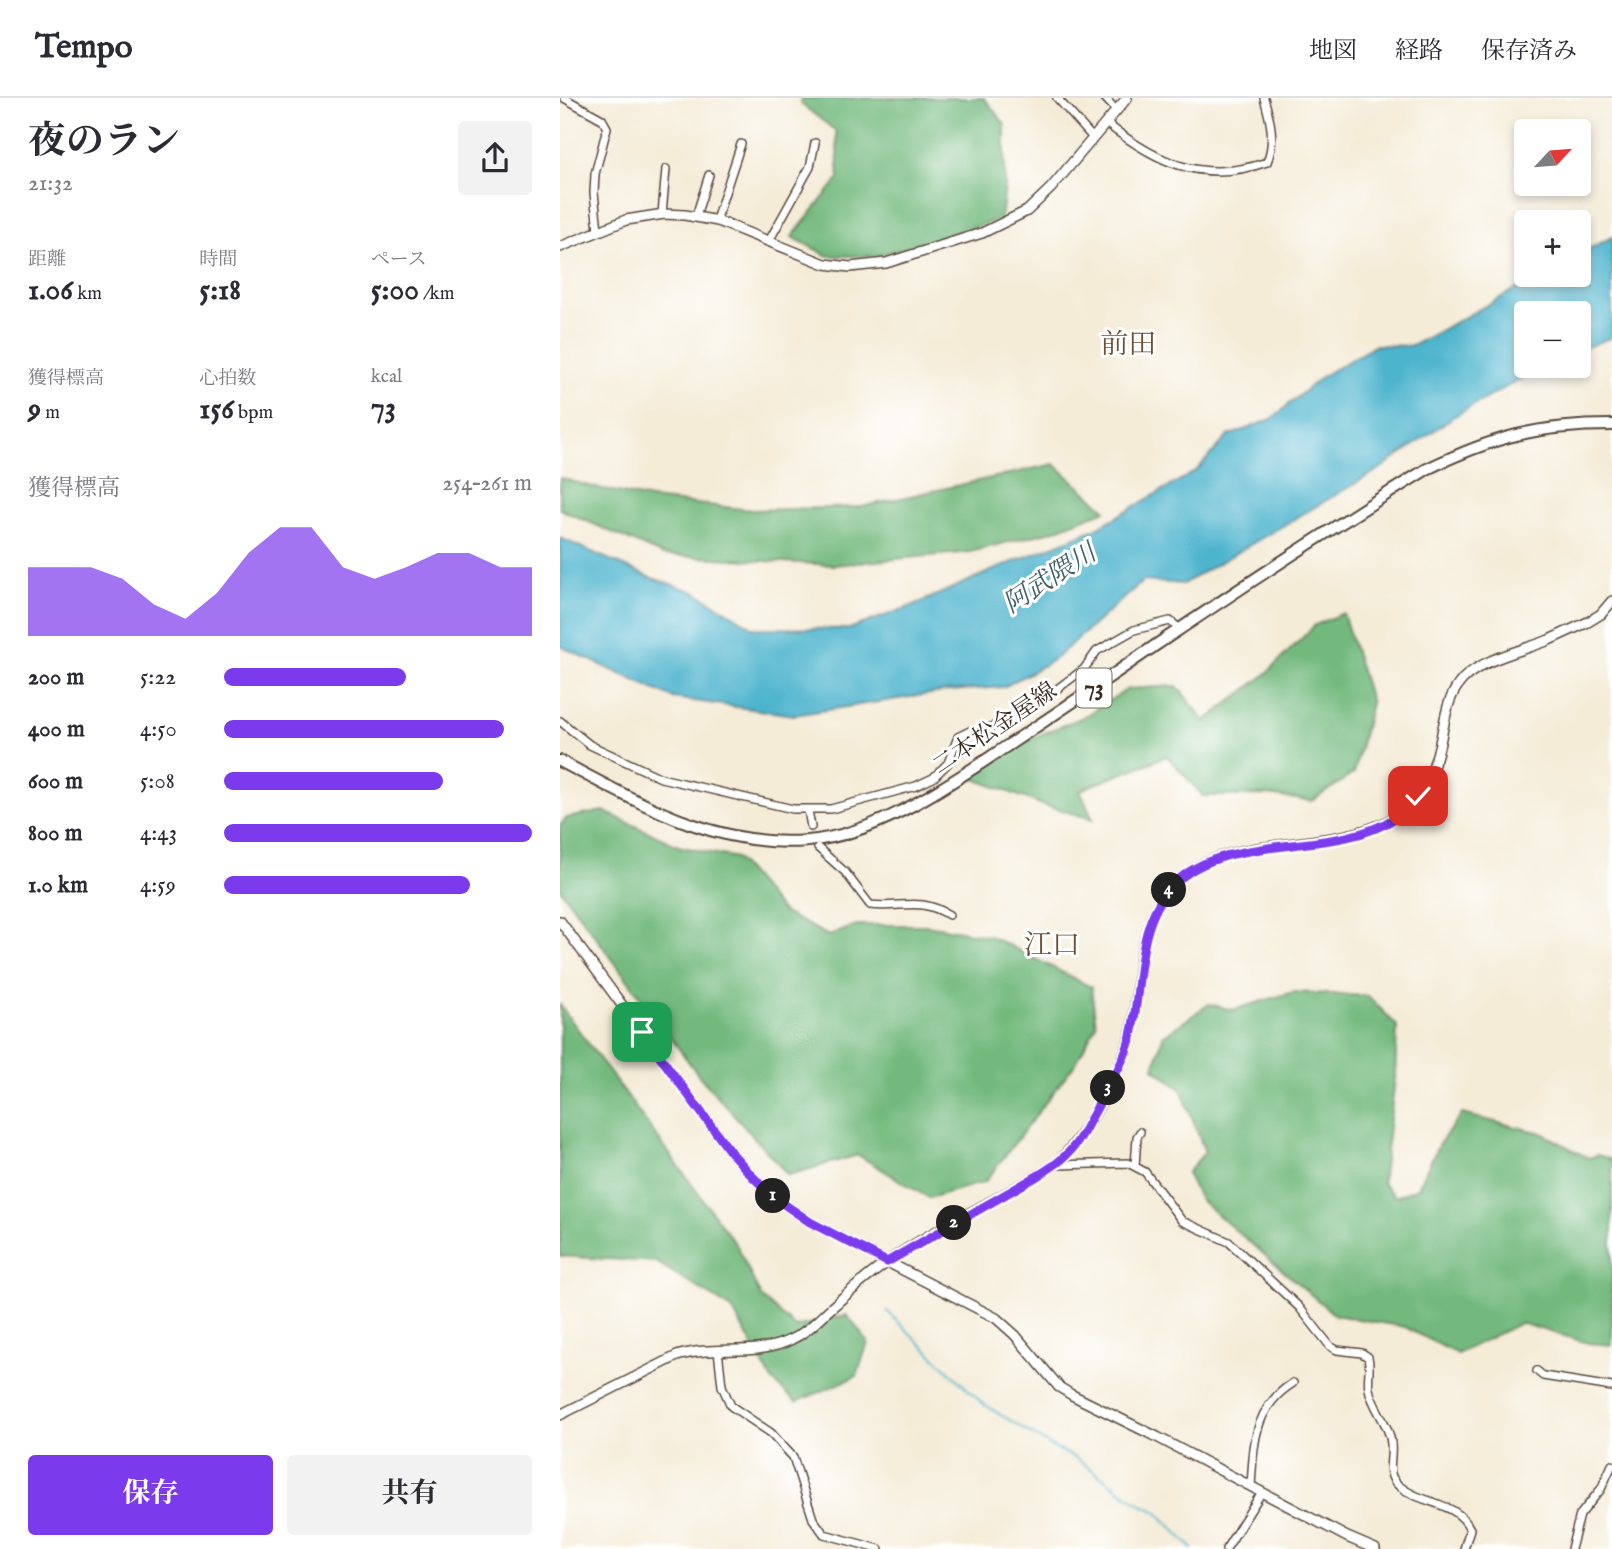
<!DOCTYPE html>
<html lang="ja">
<head>
<meta charset="utf-8">
<style>
  body { margin:0; font-family:"IM FELL English","Noto Serif JP",serif; background:#f2f2f3; color:#2b2b33; height:100vh; display:flex; flex-direction:column; font-size:26px; white-space:nowrap }
  * { box-sizing:border-box; margin:0 }
  p { font-size:23px; color:#7c7c81 }
  .icon { flex:none; width:38px; height:38px; fill:none; stroke:currentColor; stroke-width:2; stroke-linecap:round; stroke-linejoin:round }
  .map { position:relative; flex:1; overflow:hidden }
  .details { display:flex; flex-direction:column; background:#fff; width:560px }
  .details>* { flex:none }
  .needle { width:46px; rotate:64deg }
  .controls { position:absolute; left:954px; top:21px; display:grid; gap:14px }
  .controls a { display:grid; place-items:center; width:77px; height:77px; border-radius:7px; background:#fff; box-shadow:0 4px 10px #0003; font-size:35px }
  .pin { position:absolute; display:grid; place-items:center; width:60px; height:60px; color:#fff; margin:-30px; border-radius:14px; box-shadow:0 4px 10px #0006 }
  .km { position:absolute; width:35px; height:35px; margin:-18px; border-radius:50%; background:#222; color:#fff; font-size:19px; line-height:35px; text-align:center }
  .round { display:grid; place-items:center; flex:none; width:74px; height:74px; border-radius:7px; background:#f2f2f3 }
  .overview { display:flex; align-items:center; justify-content:space-between; height:119px; padding:0 28px }
  h1 { font-size:38px; font-weight:700; line-height:52px }
  .stats { display:grid; grid-template-columns:repeat(3,1fr); gap:10px; height:119px; padding:7px 28px }
  .stats div { display:grid; align-content:center }
  .stats b { font-size:30px; font-weight:700 }
  .stats small { font-size:19px; font-weight:400 }
  .stats p { font-size:19px }
  .chart { height:196px; padding:14px 28px }
  .chart p { display:flex; justify-content:space-between }
  .chart svg { width:100%; height:126px; margin-top:7px; fill:#7c3aed; opacity:.7 }
  .action { display:flex; gap:14px; margin-top:auto; padding:14px 28px }
  .action a { flex:1; height:80px; border-radius:7px; background:#7c3aed; color:#fff; font-size:28px; font-weight:700; line-height:80px; text-align:center }
  .action a+a { background:#f2f2f3; color:#2b2b33 }
  ul { padding:0 28px; list-style:none; font-size:23px }
  li { display:grid; grid-template-columns:112px 84px 1fr; align-items:center; height:52px }
  li i { height:18px; border-radius:9px; background:#7c3aed }
  header { display:flex; align-items:center; gap:42px; box-sizing:border-box; height:98px; padding:0 35px; background:#fff; border-bottom:2px solid #e1e1e2 }
  header strong { font-size:33px }
  nav { display:flex; gap:38px; margin-inline-start:auto; font-size:24px }
  main { display:flex; flex:1; min-height:0 }
  .map>svg:first-child { display:block }
  .forest { fill:#73b97e; stroke:#57724e; stroke-width:2 }
  .water { fill:#4eb4cd; stroke:#446f76; stroke-width:2 }
  .lines { fill:none; stroke-linecap:round; stroke-linejoin:round }
  .stream { stroke:#4eb4cd; stroke-width:2 }
  .minor-casing { stroke:#57473a; stroke-width:10 }
  .tertiary-casing { stroke:#57473a; stroke-width:12 }
  .primary-casing { stroke:#57473a; stroke-width:14 }
  .minor { stroke:#fff; stroke-width:7 }
  .tertiary { stroke:#fff; stroke-width:9 }
  .primary { stroke:#fff; stroke-width:10 }
  .route-casing { stroke:#fff; stroke-width:14 }
  .route { stroke:#7c3aed; stroke-width:9 }
  .labels { text-anchor:middle; dominant-baseline:central; stroke-width:6; stroke-linejoin:round; paint-order:stroke }
  .shield { fill:#fff; stroke:#766a62; stroke-width:2 }
  .shield-label { font-size:23px; font-weight:bold; fill:#3b2a1e }
  .street-label { font-size:24px; fill:#3b2a1e; stroke:#fff }
  .water-label { font-size:26px; font-style:italic; fill:#436164; stroke:#fff }
  .quarter-label { font-size:28px; fill:#705034; stroke:#fff }
</style>
</head>
<body>
<header>
<strong>Tempo</strong>
<nav><a>地図</a><a>経路</a><a>保存済み</a></nav>
</header>
<main>
<section class="details">
<div class="overview"><div><h1>夜のラン</h1><p>21:32</p></div><a class="round"><svg class="icon" aria-label="share" viewBox="0 0 24 24"><path d="M12 15V3M7 8l5-5 5 5M5 13v7h14v-7"/></svg></a></div>
<div class="stats">
<div><p>距離</p><b>1.06<small> km</small></b></div>
<div><p>時間</p><b>5:18</b></div>
<div><p>ペース</p><b>5:00<small> /km</small></b></div>
</div>
<div class="stats">
<div><p>獲得標高</p><b>9<small> m</small></b></div>
<div><p>心拍数</p><b>156<small> bpm</small></b></div>
<div><p>kcal</p><b>73</b></div>
</div>
<div class="chart"><p><span>獲得標高</span>254–261 m</p>
<svg viewBox="0 0 160 44" preserveAspectRatio="none"><path d="M0 44V20L10 20L20 20L30 24L40 33L50 38L60 29L70 15L80 6L90 6L100 20L110 24L120 20L130 15L140 15L150 20L160 20V44z"/></svg>
</div>
<ul>
<li><b>200 m</b>5:22<i style="width:59%"></i></li>
<li><b>400 m</b>4:50<i style="width:91%"></i></li>
<li><b>600 m</b>5:08<i style="width:71%"></i></li>
<li><b>800 m</b>4:43<i style="width:100%"></i></li>
<li><b>1.0 km</b>4:59<i style="width:80%"></i></li>
</ul>
<div class="action"><a>保存</a><a>共有</a></div>
</section>
<div class="map">
<svg width="1052" height="1451" viewBox="0 0 1052 1451">
  <rect width="100%" height="100%" fill="#fff"/>
  <filter id="ink" filterUnits="userSpaceOnUse"><feTurbulence type="fractalNoise" baseFrequency=".0143" numOctaves="2"/><feDisplacementMap in="SourceGraphic" scale="14" xChannelSelector="R" yChannelSelector="G"/><feConvolveMatrix kernelMatrix="1 2 1 2 8 2 1 2 1" color-interpolation-filters="sRGB"/></filter>
  <filter id="wash" filterUnits="userSpaceOnUse"><feTurbulence type="fractalNoise" baseFrequency=".00686" numOctaves="4" result="noise"/><feDisplacementMap in="SourceGraphic" scale="28" xChannelSelector="R" yChannelSelector="G"/><feGaussianBlur stdDeviation="1.57" result="paint"/><feColorMatrix in="noise" values="0 0 0 0 0 0 0 0 0 0 0 0 0 0 0 0 0 1.4 0 .05"/><feComposite in="paint" operator="in"/></filter>
  <g filter="url(#wash)">
    <rect width="100%" height="100%" fill="#f5ecd8"/>
    <path class="forest" d="M 241,0 L 424,0 L 445,26 L 445,89 L 441,121 L 316,158 L 268,158 L 232,139 L 279,80 L 276,33 L 241,6 Z
      M 494,366 L 546,412 L 492,433 L 410,454 L 274,467 L 103,457 L 0,411 L 0,380 L 33,389 L 91,401 L 192,412 L 301,409 Z
      M 783,515 L 811,605 L 794,675 L 752,703 L 707,697 L 643,698 L 607,658 L 520,692 L 533,721 L 486,708 L 412,680 L 426,659 L 523,619 L 568,591 L 617,588 L 645,623 L 705,577 L 755,527 Z
      M 43,713 L 118,748 L 176,760 L 222,814 L 269,838 L 297,827 L 367,827 L 432,839 L 531,889 L 536,927 L 517,963 L 425,1084 L 369,1100 L 298,1057 L 228,1077 L 140,979 L 0,791 L 0,727 L 7,720 Z
      M 733,894 L 808,898 L 837,928 L 835,981 L 822,1085 L 835,1099 L 858,1090 L 879,1046 L 902,1016 L 982,1035 L 1028,1060 L 1038,1057 L 1052,1062 L 1052,1247 L 1028,1245 L 960,1225 L 897,1256 L 845,1229 L 775,1217 L 640,1102 L 627,1075 L 645,1054 L 621,991 L 594,970 L 603,938 L 649,906 L 673,912 Z
      M 0,907 L 177,1148 L 201,1199 L 235,1229 L 287,1217 L 308,1244 L 297,1278 L 236,1304 L 212,1282 L 172,1211 L 96,1164 L 0,1158 Z"/>
    <path class="water" d="M 1052,139 L 1052,239 L 1019,252 L 1018,215 L 966,215 L 966,268 L 984,268 L 893,319 L 820,371 L 623,486 L 583,483 L 495,561 L 444,589 L 389,593 L 234,617 L 113,600 L 0,548 L 0,440 L 89,479 L 137,495 L 194,530 L 289,531 L 352,508 L 431,473 L 535,431 L 636,373 L 668,338 L 712,321 L 761,279 L 816,247 L 852,248 L 982,177 L 1018,177 L 1019,156 Z"/>
    <g class="lines">
      <path class="stream" d="M 327,1213 L 422,1305 L 491,1348 L 517,1361 L 580,1406 L 597,1414 L 633,1451"/>
    </g>
  </g>
  <g filter="url(#ink)">
    <g class="lines">
      <defs>
        <path id="minor" d="M 4,0 L 42,21 L 47,30 L 35,76 L 34,95 L 38,132
          M 497,0 L 533,40
          M 545,0 L 556,12
          M 546,25 C 596,64 642,87 707,64 C 716,42 710,21 704,0
          M 102,116 L 106,71
          M 136,118 L 149,77
          M 156,122 L 181,46
          M 209,143 L 250,69 L 255,45
          M 0,623 L 30,647 L 101,680 L 233,711 L 271,711 L 356,688 L 373,680 L 388,665 L 398,639 L 412,632 L 426,631 L 445,624 L 466,614 L 524,571 L 537,553 L 574,532 L 610,523 L 620,531
          M 248,712 L 251,729
          M 258,750 L 285,774 L 310,807 C 341,811 359,798 389,817
          M 495,1067 L 568,1065 L 585,1074 L 622,1123 L 669,1144 L 739,1209 L 770,1248 L 777,1252 L 802,1255 L 808,1259 C 811,1270 807,1281 809,1291 C 813,1311 830,1327 831,1346 C 833,1362 825,1375 838,1387 C 861,1407 896,1402 910,1431 L 904,1451
          M 575,1068 L 577,1039 L 580,1034
          M 158,1252 L 162,1288 L 171,1308 L 211,1335 L 233,1359 L 253,1421 L 264,1436 L 319,1451
          M 977,1273 L 983,1278 L 1052,1289
          M 691,1388 C 694,1346 693,1310 733,1285
          M 666,1451 L 702,1394
          M 1011,1451 L 1020,1417 L 1041,1391 L 1052,1367"/>
        <path id="tertiary" d="M 0,149 L 66,122 L 104,116 L 125,117 L 158,123 L 265,166 L 290,169 L 326,165 L 422,135 L 467,113 L 491,90 L 567,0
          M 0,823 L 169,1052 L 193,1079 L 215,1100 L 250,1124 L 436,1220 L 455,1237 L 499,1289 L 512,1297 L 597,1339 L 787,1439 L 815,1451
          M 0,1317 L 117,1258 C 155,1246 196,1260 232,1241 C 247,1234 258,1222 270,1211 C 290,1193 310,1176 333,1160 C 384,1125 443,1100 495,1067 C 523,1042 566,967 572,930 C 580,887 577,835 604,798 C 653,730 762,759 830,722 C 862,705 876,669 882,635 C 886,615 889,596 903,581 C 924,560 962,553 989,542 C 1002,536 1015,530 1028,524 L 1041,516 L 1052,503"/>
        <path id="primary" d="M 0,663 C 78,704 156,751 248,743 C 320,736 389,686 447,648 C 497,615 547,581 596,547 C 685,487 775,428 867,371 C 933,339 978,327 1052,327"/>
      </defs>
      <use href="#minor" class="minor-casing"/>
      <use href="#tertiary" class="tertiary-casing"/>
      <use href="#primary" class="primary-casing"/>
      <use href="#minor" class="minor"/>
      <use href="#tertiary" class="tertiary"/>
      <use href="#primary" class="primary"/>
    </g>
  </g>
  <g class="lines" filter="url(#ink)">
    <defs>
      <path id="route" d="M 82,934 L 169,1052 L 193,1079 L 215,1100 L 250,1124 L 327,1164 L 474,1080 C 489,1071 504,1062 515,1047 C 523,1037 528,1025 534,1015 C 548,988 566,963 572,933 C 582,884 576,825 613,787 C 667,732 774,761 835,720 C 843,714 851,705 858,698"/>
    </defs>
    <use href="#route" class="route-casing"/>
    <use href="#route" class="route"/>
  </g>
  <g class="labels">
    <rect class="shield" x="516.5" y="570.5" width="35" height="39" rx="5"/>
    <g class="shield-label">
      <text x="534" y="590">73</text>
    </g>
    <g class="street-label">
      <text transform="translate(435 631) rotate(-34)">二本松金屋線</text>
    </g>
    <g class="water-label">
      <text transform="translate(490 481) rotate(-33)">阿武隈川</text>
    </g>
    <g class="quarter-label">
      <text x="568" y="247">前田</text>
      <text x="492" y="848">江口</text>
    </g>
  </g>
</svg>
<div class="controls">
<a><svg class="needle" viewBox="-14 -14 28 28"><path d="M0-13l5 13h-10z" fill="#e53935"/><path d="M0 13l5-13h-10z" fill="#7c7c81"/></svg></a>
<a>+</a>
<a>−</a>
</div>
<div class="pin" style="left:82px;top:934px;background:#1e9e55"><svg class="icon" aria-label="arrive" viewBox="0 0 24 24"><path d="M6 21V4h12l-3 4 3 4H6"/></svg></div>
<div class="pin" style="left:858px;top:698px;background:#d93025"><svg class="icon" aria-label="check" viewBox="0 0 24 24"><path d="M5 12l5 5 9-10"/></svg></div>
<b class="km" style="left:213px;top:1098px">1</b>
<b class="km" style="left:394px;top:1125px">2</b>
<b class="km" style="left:548px;top:990px">3</b>
<b class="km" style="left:609px;top:792px">4</b>
</div>
</main>
</body>
</html>
